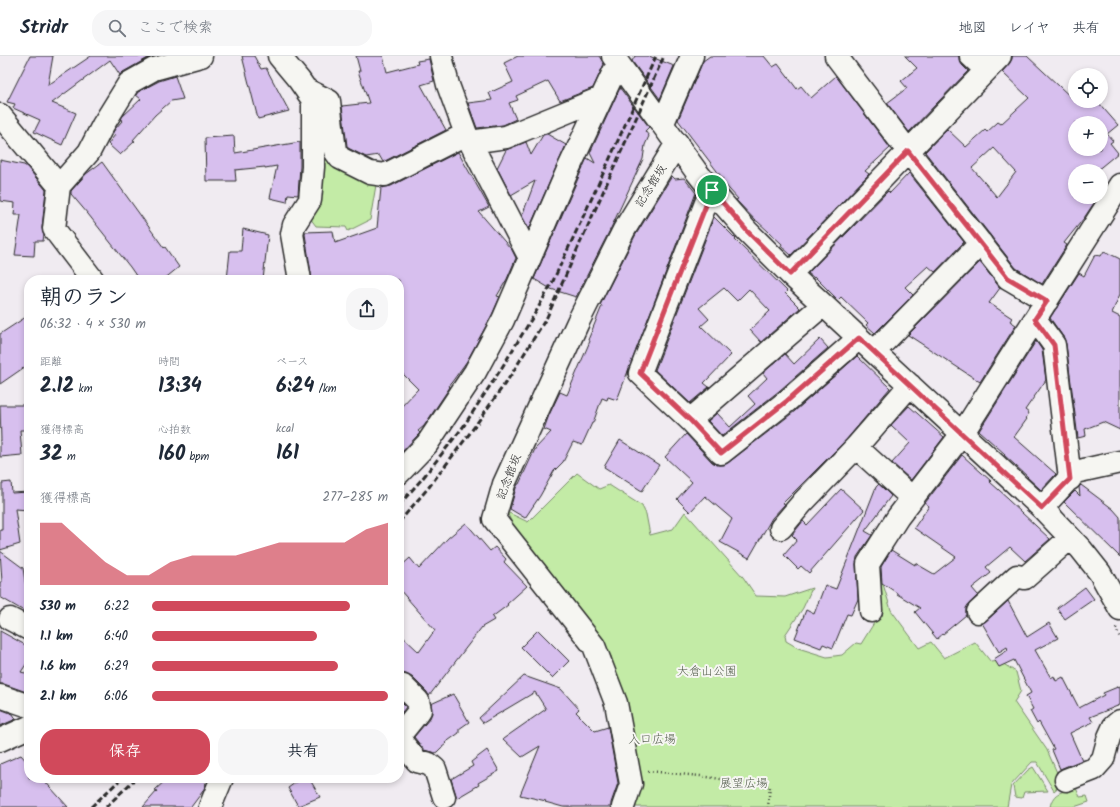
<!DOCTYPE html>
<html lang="ja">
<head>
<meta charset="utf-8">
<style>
  body { margin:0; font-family:Kalam,"Klee One",sans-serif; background:#f6f6f7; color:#1f2937; height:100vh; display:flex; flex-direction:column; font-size:15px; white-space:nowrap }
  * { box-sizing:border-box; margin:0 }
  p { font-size:13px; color:#747a83 }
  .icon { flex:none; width:22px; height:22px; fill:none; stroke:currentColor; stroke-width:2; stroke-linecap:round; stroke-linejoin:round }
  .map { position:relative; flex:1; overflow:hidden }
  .panel { position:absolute; left:24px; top:219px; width:380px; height:508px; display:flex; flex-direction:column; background:#fff; border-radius:16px; box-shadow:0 2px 6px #0003 }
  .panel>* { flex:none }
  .buttons { position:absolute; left:1068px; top:12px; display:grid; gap:8px }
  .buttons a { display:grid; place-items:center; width:40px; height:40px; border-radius:50%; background:#fff; box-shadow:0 2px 6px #0003; font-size:20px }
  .pin { position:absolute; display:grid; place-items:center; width:34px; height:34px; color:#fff; margin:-17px; border:2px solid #fff; border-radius:50%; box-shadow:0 1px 4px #0007 }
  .round { display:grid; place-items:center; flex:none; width:42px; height:42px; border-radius:16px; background:#f6f6f7 }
  .summary { display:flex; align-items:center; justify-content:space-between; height:68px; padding:0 16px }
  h1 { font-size:22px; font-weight:700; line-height:30px }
  .stats { display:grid; grid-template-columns:repeat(3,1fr); gap:6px; height:68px; padding:4px 16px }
  .stats div { display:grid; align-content:center }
  .stats b { font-size:20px; font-weight:700 }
  .stats small { font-size:11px; font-weight:400 }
  .stats p { font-size:11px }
  .chart { height:112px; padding:8px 16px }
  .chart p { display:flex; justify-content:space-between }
  .chart svg { width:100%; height:72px; margin-top:4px; fill:#d1495b; opacity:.7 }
  .cta { display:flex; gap:8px; margin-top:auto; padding:8px 16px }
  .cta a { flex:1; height:46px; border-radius:16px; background:#d1495b; color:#fff; font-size:16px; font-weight:700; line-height:46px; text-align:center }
  .cta a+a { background:#f6f6f7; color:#1f2937 }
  ul { padding:0 16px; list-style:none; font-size:13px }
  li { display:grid; grid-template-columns:64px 48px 1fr; align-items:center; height:30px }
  li i { height:10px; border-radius:5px; background:#d1495b }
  header { display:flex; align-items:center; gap:24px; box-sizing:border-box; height:56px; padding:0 20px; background:#fff; border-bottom:1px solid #e0e1e3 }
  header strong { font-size:19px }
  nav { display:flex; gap:22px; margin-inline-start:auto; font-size:14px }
  .search { width:280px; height:36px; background:#f6f6f7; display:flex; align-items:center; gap:10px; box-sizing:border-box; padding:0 14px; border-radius:16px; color:#747a83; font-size:15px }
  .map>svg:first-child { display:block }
  .green { fill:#c3eba6; stroke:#778b68 }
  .building { fill:#d7bfee; stroke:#2b2b2b; fill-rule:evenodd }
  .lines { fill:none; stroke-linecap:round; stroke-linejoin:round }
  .minor-casing { stroke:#2b2b2b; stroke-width:25 }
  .path { stroke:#2b2b2b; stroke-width:2.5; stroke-dasharray:1 3; stroke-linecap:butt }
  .minor { stroke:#f6f6f2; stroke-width:22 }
  .rail { stroke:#2b2b2b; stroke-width:3; stroke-dasharray:6 3; stroke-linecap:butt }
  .route-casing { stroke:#fff; stroke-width:8 }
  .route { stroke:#d1495b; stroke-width:5 }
  .labels { text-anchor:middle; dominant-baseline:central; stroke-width:4; stroke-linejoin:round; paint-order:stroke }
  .street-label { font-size:12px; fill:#2b2b2b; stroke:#f6f6f2 }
  .park-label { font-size:12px; fill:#515b4a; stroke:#f6f6f2 }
</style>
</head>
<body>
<header>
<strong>Stridr</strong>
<div class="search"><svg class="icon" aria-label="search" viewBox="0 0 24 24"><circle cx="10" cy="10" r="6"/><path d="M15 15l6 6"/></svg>ここで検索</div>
<nav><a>地図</a><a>レイヤ</a><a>共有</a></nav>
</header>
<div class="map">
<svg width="1120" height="751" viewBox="0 0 1120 751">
  <rect width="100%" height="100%" fill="#f0ebf1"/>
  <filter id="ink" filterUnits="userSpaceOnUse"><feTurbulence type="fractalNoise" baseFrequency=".025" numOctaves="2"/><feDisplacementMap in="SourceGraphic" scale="8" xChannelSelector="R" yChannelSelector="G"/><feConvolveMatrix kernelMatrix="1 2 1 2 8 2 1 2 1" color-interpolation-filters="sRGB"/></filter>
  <g filter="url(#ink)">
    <path class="green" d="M 318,51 L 331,98 L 376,129 L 370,164 L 348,175 L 346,171 L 316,170 L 307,158 Z
      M 577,417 L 599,433 L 609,429 L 642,450 L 646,458 L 650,479 L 673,473 L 685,456 L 743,521 L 756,540 L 785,541 L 812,532 L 803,552 L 785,579 L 786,585 L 798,592 L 827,601 L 842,599 L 856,587 L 861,588 L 879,559 L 879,515 L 891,554 L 919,592 L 931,586 L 944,602 L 975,586 L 991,606 L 999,605 L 1016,616 L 1021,635 L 1014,646 L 1047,694 L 1062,728 L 1054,735 L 1037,706 L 1032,706 L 1011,729 L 1007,751 L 634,751 L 638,706 L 611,600 L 528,487 L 517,479 L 507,456 L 528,466 Z
      M 1033,711 L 1048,735 L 1024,736 L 1022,742 L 1015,741 L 1013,730 L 1028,714 Z
      M 1076,732 L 1080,741 L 1087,740 L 1089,746 L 1074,751 L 1050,751 C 1053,735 1063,736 1076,732 Z"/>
    <path class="building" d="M 30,0 L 53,0 L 48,29 L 91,0 L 154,0 L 148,2 L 123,16 L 120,19 L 110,4 L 52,47 L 76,57 L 62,89 L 34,76 L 40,64 L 13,52 L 15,48 L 7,46 Z
      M 242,0 L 254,0 L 261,13 L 266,12 L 289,55 L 258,63 Z
      M 356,0 L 383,0 L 387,16 L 418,8 L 417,5 L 429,3 L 434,25 L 421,29 L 446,74 L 383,106 L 379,99 L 366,101 L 348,92 L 347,90 L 342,50 L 369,47 L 358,15 L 360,15 Z
      M 518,0 L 599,0 L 604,8 L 593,32 L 560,45 L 548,25 L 516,40 L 518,44 L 509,47 L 516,63 L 503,69 L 477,72 L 468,47 L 492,44 L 489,37 L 513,26 L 504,7 Z
      M 635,0 L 649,0 L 674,10 L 660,43 L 632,5 Z
      M 710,0 L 764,0 L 773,11 L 778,8 L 797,33 L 801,30 L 811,42 L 836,20 L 890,92 L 865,115 L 869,118 L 791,199 L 781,190 L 782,188 L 757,165 L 756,165 L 736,144 L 738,143 L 721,124 L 723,123 L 678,64 L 703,5 Z
      M 905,0 L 959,0 L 959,4 L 962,9 L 968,15 L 909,76 L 887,47 L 907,32 L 901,25 L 917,12 Z
      M 1012,0 L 1027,0 L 1075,45 L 1097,45 L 1118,69 L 1107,78 L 1113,85 L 1110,87 L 1118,97 L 1096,115 L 1075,115 L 1075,141 L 1098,141 L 1093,147 L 1094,147 L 1084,162 L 1064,187 L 1067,189 L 1042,228 L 1016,212 L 925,96 L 947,73 L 966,91 L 985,74 L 987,76 L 998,66 L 1001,68 L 1029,42 L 1002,16 L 1009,8 L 1012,3 ZM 1075,67 L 1101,67 L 1101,93 L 1075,93 ZM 994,92 L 1016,116 L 997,141 L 972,112 Z
      M 175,20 L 183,43 L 171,45 L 155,59 L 133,84 L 135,85 L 120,99 L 108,88 L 115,79 L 112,78 L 115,73 L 122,65 L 121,64 L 122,61 L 141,43 L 136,39 L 138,36 L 159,25 Z
      M 620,32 L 649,71 L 645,75 L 649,80 L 645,89 L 643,103 L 611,172 L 576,241 L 551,233 L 534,223 L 587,102 L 595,107 L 590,97 Z
      M 547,78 L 566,89 L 529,173 L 522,160 L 535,125 L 511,139 L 497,112 L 506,94 L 526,86 L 531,99 L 543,79 Z
      M 234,80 L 235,97 L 300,86 L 300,110 L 298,139 L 288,138 L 287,146 L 270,142 L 277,110 L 265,112 L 265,111 L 235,114 L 236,125 L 206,125 L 205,82 Z
      M 458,96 L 489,151 L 479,156 L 511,193 L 511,192 L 516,202 L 507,223 L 497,240 L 500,241 L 492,259 L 467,305 L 449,330 L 450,331 L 424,370 L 418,375 L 420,377 L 417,380 L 399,399 L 399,353 L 418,333 L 399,314 L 399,224 L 312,224 L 305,178 L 305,176 L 333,175 L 335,187 L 377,172 L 381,132 L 391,130 Z
      M 0,104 L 24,109 L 27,111 L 46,134 L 42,172 L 44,179 L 43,185 L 35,185 L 34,200 L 15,199 L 21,159 L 14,159 L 15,147 L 0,145 Z
      M 102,106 L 164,192 L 165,191 L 179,211 L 163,224 L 139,224 L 130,211 L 88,158 L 71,138 L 71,135 L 86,118 Z
      M 909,117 L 964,186 L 935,216 L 928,210 L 905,231 L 913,239 L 875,277 L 866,269 L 868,267 L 841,241 L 838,244 L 815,221 L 814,222 L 808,217 L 888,135 L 890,137 Z
      M 672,120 L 675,123 L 684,122 L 696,137 L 617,344 L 608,341 L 607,344 L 602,342 L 593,367 L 592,367 L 582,389 L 573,386 L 563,406 L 554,415 L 540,440 L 525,462 L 510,453 L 516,432 L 518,428 L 519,428 L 535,393 L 551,376 L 544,373 L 549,359 L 560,336 L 567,339 L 590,285 L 588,284 L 602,250 L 600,249 L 635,180 Z
      M 714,161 L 736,183 L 735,184 L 787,235 L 785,237 L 800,252 L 761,286 L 750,274 L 770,255 L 749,233 L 737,245 L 724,232 L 699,252 L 709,263 L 701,270 L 731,299 L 704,327 L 709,331 L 690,347 L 655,314 Z
      M 243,173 L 268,179 L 263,224 L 227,224 L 230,195 L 241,195 Z
      M 1104,195 L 1120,203 L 1120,238 L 1112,257 L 1120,261 L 1120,374 L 1103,366 L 1085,373 L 1086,380 L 1078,382 L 1066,288 L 1064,282 L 1050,262 L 1079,217 L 1084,220 L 1095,199 L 1101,200 Z
      M 980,206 L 1000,232 L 989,247 L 1012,262 L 1010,265 L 1016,269 L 980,326 L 908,279 Z
      M 29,259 L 29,308 L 0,328 L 0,278 Z
      M 820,283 L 828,292 L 779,335 L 722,380 L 708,365 L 717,357 L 730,371 L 755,348 L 748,340 L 767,322 L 763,317 L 785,298 L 794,308 Z
      M 1036,285 L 1042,294 L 1046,324 L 1025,354 L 1029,357 L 1026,362 L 1027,363 L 1014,381 L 1056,418 L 1041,434 L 1027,421 L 1028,421 L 1004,399 L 1005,398 L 979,375 Z
      M 857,300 L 890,332 L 847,383 L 783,447 L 785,448 L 772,462 L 749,502 L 720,486 L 732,463 L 705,440 L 690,456 L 677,443 L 692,426 L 665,401 L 686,378 L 712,406 L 717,409 L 724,409 L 728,407 L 795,355 Z
      M 0,349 L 25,349 L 27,374 L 20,374 L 22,399 L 0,401 L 0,385 L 1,385 Z
      M 909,350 L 944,381 L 911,424 L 892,407 L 910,387 L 891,369 Z
      M 620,384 L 659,409 L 642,435 L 604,411 Z
      M 962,399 L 991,425 L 990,426 L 1008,442 L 1007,443 L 1050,483 L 1025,505 L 1010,491 L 986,511 L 991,517 L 972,532 L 978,539 L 970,547 L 966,552 L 966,559 L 937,583 L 915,556 L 920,552 L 897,538 L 897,537 L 882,527 L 881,511 L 891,494 L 915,509 L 915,507 L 934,518 L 956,501 L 914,472 L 929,450 L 925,447 Z
      M 11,426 L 12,437 L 29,436 L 29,454 L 15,453 L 20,488 L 0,494 L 0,474 L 2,474 L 2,427 Z
      M 879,428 L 891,440 L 865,475 L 872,479 L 857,501 L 856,508 L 858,543 L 851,559 L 847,558 L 833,592 L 823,588 L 821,592 L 795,582 L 806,554 L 814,558 L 825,529 L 836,533 L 876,431 Z
      M 1081,429 L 1113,453 L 1120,461 L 1120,501 L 1064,446 L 1075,435 L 1080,440 L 1079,431 Z
      M 841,433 L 864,454 L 809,517 L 801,510 L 798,513 L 784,499 L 797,484 L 792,479 L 803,465 L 807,469 Z
      M 466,467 L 490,495 L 495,491 L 506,503 L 504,506 L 527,530 L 507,548 L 508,549 L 492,561 L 494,564 L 482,571 L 429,640 L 427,636 L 412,621 L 406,618 L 399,617 L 399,577 L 419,596 L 435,574 L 399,533 L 399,512 L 410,502 L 419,513 L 448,482 Z
      M 0,495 L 23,512 L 29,551 L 29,558 L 0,541 L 0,526 L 2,526 Z
      M 1085,531 L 1094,543 L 1065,563 L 1057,552 Z
      M 1008,545 L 1027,581 L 1049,567 L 1058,582 L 1035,594 L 1051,622 L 1054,620 L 1056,625 L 1063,621 L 1079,652 L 1104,639 L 1103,637 L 1120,630 L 1120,649 L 1090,661 L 1093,666 L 1070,677 L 1082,704 L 1060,713 L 1052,694 L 1054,693 L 1039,666 L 1037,668 L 1030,655 L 1033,653 L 1026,640 L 1031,637 L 1014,604 L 999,611 L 994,603 L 1008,594 L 1007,591 L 999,596 L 982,567 L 986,565 Z
      M 538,574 L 569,605 L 552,622 L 521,591 Z
      M 0,575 L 29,591 L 29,604 L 21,616 L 29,618 L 29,637 L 4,628 L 0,628 Z
      M 524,620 L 561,633 L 579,653 L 576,656 L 595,675 L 608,671 L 618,727 L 611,747 L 611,751 L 563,751 L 545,746 L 546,745 L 520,739 L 540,690 L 522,701 L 503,683 L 546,653 L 535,636 L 483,667 L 479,662 Z
      M 453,638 L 469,666 L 459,673 L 459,677 L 445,687 L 446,688 L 441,692 L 437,696 L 435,697 L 424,694 L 414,681 L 430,662 L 432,657 L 431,648 Z
      M 399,644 L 406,651 L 399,660 Z
      M 0,653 L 13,658 L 16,663 L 0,670 Z
      M 487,694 L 499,715 L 478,727 L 479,729 L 457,742 L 451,723 L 473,710 L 471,706 Z
      M 21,699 L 29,708 L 29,722 L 42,722 L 68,751 L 0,751 L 0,708 Z
      M 168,722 L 201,722 L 206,728 L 203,735 L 191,751 L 143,751 L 157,735 L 155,734 Z
      M 302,722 L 309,722 L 320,741 L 298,750 L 288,732 Z"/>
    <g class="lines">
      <defs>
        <path id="minor" d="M 279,0 L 299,24 L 313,44 L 313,111 L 310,144 L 294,169 L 292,178 L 300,224
          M 441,0 L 448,29 L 466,78 L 530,202
          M 613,0 L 696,115 L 711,134 L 747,175 L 790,218 L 1042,452 L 1081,493 L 1100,517 L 1120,553
          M 836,0 L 908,95 L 1008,222 L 1047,245
          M 971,0 L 986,14
          M 307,34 L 329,45 L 335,95 L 340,102 L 370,117 L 385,119 L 466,78
          M 0,59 L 59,130 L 54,173 L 93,224
          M 663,67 L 692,0
          M 470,86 L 506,81 L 601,42
          M 59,130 L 89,96 L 103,69 L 129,27 L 154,13 L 201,0
          M 711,134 L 640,317 L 691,365 L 721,397 L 787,345 L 859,282
          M 790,218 L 1000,0
          M 1035,263 L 1054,289 L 1070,423
          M 874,296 L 981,187
          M 690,364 L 823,249
          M 856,391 L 912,442
          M 399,417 L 427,388 L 475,316 L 503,264 L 567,116 L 618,7
          M 1042,452 L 1075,416 L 1120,406
          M 781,472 L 803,446 L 856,391 L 910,329
          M 871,555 L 868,508 L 898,461 L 962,378 L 1120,129
          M 978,556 L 1017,520 L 1025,522 L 1070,482
          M 10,563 L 29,573
          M 399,629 L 403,630 L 418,645 L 420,654 L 399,680
          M 0,640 L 29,650
          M 399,683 L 417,705 L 429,708 L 435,713 L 444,741
          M 0,684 L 29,671
          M 1066,724 L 1094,713 L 1103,703 L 1109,681 L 1114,670 L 1120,665
          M 210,751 L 222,722
          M 623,751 L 631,728 L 616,647 L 594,590 L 494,463 L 504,428 L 578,266 L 624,174 L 677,87"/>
      </defs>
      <use href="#minor" class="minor-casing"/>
      <path class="path" d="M 1116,572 L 1120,582
        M 648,715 L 700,720 L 770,730 L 768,751"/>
      <use href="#minor" class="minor"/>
      <path class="rail" d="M 399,449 L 422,423 L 463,371 L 501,313 L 537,254 L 553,225 L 597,131 L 656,0
        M 399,466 L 429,431 L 470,377 L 511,319 L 547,261 L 664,0
        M 91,751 L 122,722
        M 106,751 L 136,722"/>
    </g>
  </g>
  <g class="lines" filter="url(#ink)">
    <defs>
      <path id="route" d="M 908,95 L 1008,222 L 1047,245 L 1035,263 L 1054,289 L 1070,423 L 1042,452 L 859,282 L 787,345 L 721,397 L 691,365 L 640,317 L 712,134 L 747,175 L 790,218 Z"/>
    </defs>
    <use href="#route" class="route-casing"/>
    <use href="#route" class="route"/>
  </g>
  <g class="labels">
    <g class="street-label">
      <text transform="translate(651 130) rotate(-58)">記念館坂</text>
      <text transform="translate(509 421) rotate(-69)">記念館坂</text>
    </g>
    <g class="park-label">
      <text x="707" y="615">大倉山公園</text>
      <text x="652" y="683">入口広場</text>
      <text x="744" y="727">展望広場</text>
    </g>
  </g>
</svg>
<div class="buttons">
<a><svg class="icon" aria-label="locate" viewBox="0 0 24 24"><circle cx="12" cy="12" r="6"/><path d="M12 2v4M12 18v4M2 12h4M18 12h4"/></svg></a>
<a>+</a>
<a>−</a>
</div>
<div class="pin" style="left:712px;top:134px;background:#1e9e55"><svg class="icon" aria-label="arrive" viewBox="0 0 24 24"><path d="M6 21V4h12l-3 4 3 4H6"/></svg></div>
<section class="panel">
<div class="summary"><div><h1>朝のラン</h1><p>06:32 · 4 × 530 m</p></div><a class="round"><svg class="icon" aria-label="share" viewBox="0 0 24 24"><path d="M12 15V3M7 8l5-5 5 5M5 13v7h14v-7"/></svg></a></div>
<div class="stats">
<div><p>距離</p><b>2.12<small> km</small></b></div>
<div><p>時間</p><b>13:34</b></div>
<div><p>ペース</p><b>6:24<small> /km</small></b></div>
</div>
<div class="stats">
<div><p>獲得標高</p><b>32<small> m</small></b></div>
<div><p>心拍数</p><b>160<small> bpm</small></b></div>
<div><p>kcal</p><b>161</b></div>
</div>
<div class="chart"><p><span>獲得標高</span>277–285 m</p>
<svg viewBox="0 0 160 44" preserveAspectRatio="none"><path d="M0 44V6L10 6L20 18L30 30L40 38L50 38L60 30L70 26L80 26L90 26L100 22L110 18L120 18L130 18L140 18L150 10L160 6V44z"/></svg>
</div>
<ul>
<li><b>530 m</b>6:22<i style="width:84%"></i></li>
<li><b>1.1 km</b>6:40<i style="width:70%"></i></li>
<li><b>1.6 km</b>6:29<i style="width:79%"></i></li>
<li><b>2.1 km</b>6:06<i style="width:100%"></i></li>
</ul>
<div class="cta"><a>保存</a><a>共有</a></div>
</section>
</div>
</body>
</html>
